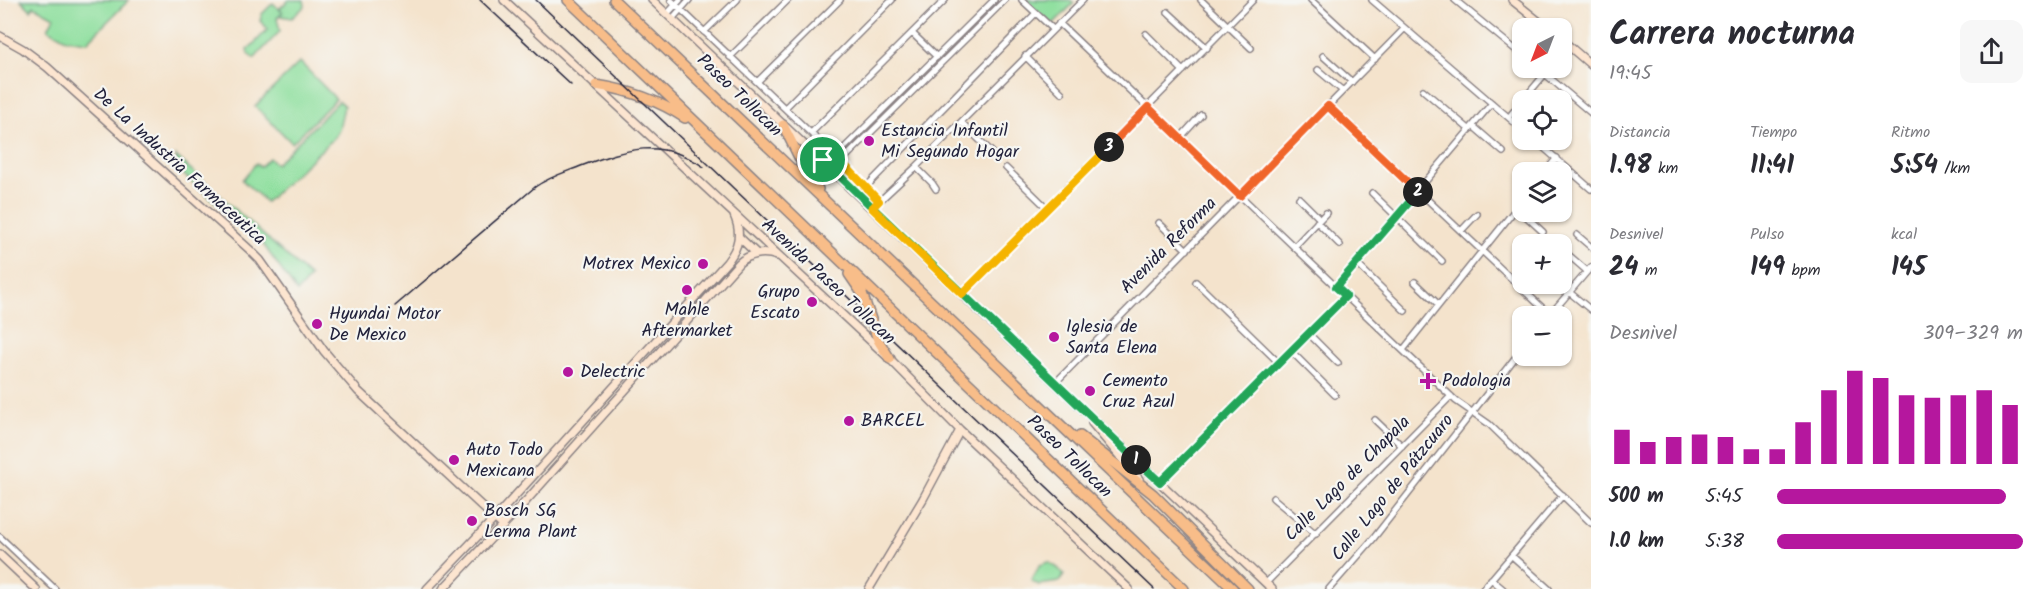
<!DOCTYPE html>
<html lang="es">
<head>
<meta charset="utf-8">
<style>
  body { margin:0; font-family:Kalam,sans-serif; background:#f7f7f7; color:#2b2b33; height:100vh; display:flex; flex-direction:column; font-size:22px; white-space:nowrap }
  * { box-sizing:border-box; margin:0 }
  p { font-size:20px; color:#7c7c81 }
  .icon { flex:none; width:33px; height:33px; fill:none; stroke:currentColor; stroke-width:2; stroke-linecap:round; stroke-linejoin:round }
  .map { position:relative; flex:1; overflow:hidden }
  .details { display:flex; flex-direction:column; background:#fff; width:450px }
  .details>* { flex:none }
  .needle { width:39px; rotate:222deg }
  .fabs { position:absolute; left:1512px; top:18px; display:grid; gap:12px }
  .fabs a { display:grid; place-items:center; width:60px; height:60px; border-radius:12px; background:#fff; box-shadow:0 2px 4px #0004; font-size:30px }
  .pin { position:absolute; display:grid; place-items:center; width:51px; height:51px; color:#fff; margin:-26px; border:3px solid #fff; border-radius:50%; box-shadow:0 2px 6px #0007 }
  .km { position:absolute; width:30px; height:30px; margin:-15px; border-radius:50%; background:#222; color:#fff; font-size:16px; line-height:30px; text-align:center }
  .round { display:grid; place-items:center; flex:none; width:63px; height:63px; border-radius:12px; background:#f7f7f7 }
  .headline { display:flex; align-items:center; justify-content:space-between; height:102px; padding:0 18px }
  h1 { font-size:33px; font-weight:700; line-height:45px }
  .stats { display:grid; grid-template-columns:repeat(3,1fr); gap:9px; height:102px; padding:6px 18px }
  .stats div { display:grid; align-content:center }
  .stats b { font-size:26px; font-weight:700 }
  .stats small { font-size:16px; font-weight:400 }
  .stats p { font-size:16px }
  .chart { height:168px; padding:12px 18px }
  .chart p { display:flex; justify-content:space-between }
  .chart svg { width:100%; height:108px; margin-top:6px; stroke:#b5179e; stroke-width:6 }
  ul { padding:0 18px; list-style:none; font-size:20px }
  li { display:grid; grid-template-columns:96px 72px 1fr; align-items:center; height:45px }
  li i { height:15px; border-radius:8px; background:#b5179e }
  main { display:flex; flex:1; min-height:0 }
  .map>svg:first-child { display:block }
  .green { fill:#8edf9e; stroke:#58806c; stroke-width:1.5 }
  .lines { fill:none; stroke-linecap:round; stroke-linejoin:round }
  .street-casing { stroke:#8b8284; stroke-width:8 }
  .secondary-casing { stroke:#8b8284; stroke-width:10 }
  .highway-casing { stroke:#8b8284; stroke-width:12 }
  .street { stroke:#fff; stroke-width:5 }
  .secondary { stroke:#fce5d0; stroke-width:7 }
  .highway { stroke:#f8bd89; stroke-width:9 }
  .rail { stroke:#22223b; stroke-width:1.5 }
  .split-1-casing { stroke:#fff; stroke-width:12 }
  .split-2-casing { stroke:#fff; stroke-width:12 }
  .split-3-casing { stroke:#fff; stroke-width:12 }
  .split-4-casing { stroke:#fff; stroke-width:12 }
  .split-1 { stroke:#22a559; stroke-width:8 }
  .split-2 { stroke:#22a559; stroke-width:8 }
  .split-3 { stroke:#f0652b; stroke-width:8 }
  .split-4 { stroke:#f5b400; stroke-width:8 }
  .poi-dot { fill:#b5179e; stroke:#f6f6f2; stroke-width:2 }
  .labels { text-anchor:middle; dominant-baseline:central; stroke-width:4.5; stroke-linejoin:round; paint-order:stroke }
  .street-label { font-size:18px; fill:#22223b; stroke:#f6f6f2 }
  .poi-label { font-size:18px; fill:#22223b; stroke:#f6f6f2; text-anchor:start }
</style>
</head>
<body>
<main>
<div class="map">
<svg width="1591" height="589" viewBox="0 0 1591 589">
  <rect width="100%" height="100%" fill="#f6f6f2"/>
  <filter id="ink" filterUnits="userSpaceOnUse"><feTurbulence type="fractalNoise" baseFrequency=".0167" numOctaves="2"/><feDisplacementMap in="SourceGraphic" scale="12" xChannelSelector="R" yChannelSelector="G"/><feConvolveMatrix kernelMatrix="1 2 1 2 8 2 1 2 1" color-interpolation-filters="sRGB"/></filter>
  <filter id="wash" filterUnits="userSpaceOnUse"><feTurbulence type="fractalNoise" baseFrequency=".008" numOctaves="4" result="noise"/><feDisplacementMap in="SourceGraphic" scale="24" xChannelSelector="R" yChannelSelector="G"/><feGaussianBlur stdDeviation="1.35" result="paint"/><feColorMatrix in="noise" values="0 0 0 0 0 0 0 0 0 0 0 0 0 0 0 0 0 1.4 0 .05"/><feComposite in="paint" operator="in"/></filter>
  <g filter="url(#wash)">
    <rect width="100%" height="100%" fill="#f4e3cc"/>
    <path class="green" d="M 21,0 L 129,0 L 87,42 L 66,39 L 48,29 L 54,17 L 34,6 L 31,10 Z
      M 289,0 L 304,0 L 305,6 L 292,18 L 281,16 L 281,14 L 277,18 L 280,31 L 254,59 L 248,54 L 248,50 L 268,29 L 260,21 L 262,14 L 273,3 L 283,13 L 280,8 Z
      M 1025,0 L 1070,0 L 1074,3 L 1052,25 Z
      M 300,62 L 336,99 L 292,143 L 255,106 Z
      M 339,101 L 344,106 L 339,130 L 335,137 L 266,202 L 242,180 L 256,163 L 260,167 L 269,158 L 276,164 Z
      M 176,156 L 310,277 L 297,292 L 263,244 L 177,169 Z
      M 1048,562 L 1058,568 L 1064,575 L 1059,582 L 1039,585 L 1031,581 L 1040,565 Z"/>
  </g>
  <g filter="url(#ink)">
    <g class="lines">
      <defs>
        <path id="street" d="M 671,0 L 841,162 L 878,201
          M 1022,0 L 1053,29
          M 1201,0 L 1251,48
          M 1311,0 L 1375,59
          M 1372,0 L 1522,129
          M 1455,0 L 1522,55
          M 1168,12 L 1207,48
          M 667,14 L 680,0
          M 672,19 L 689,0
          M 1059,23 L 1456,401 L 1489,424 L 1591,523
          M 704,32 L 737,0
          M 912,33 L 937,57
          M 1146,34 L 1183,71
          M 1562,54 L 1568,46
          M 1025,56 L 1062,93
          M 1323,56 L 1352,82
          M 730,57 L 788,0
          M 1538,68 L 1591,113
          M 1318,70 L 1343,91
          M 757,82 L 840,0
          M 1423,90 L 1470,130
          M 1523,100 L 1550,68
          M 1328,106 L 1550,315
          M 785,108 L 892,0
          M 1509,117 L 1522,101
          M 961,122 L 998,158
          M 1473,126 L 1503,152
          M 811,133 L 945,0
          M 1180,138 L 1201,115
          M 1535,140 L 1591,189
          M 823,160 L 836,156 L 994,0
          M 916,167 L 932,183 L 936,189
          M 1006,168 L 1047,208
          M 1545,172 L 1557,158
          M 838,175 L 841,162 L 1005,0
          M 865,188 L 1036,13
          M 1372,193 L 1442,261
          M 1299,198 L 1320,219
          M 872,208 L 916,167 L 1083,0
          M 1517,208 L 1543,232
          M 1317,222 L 1340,245
          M 1159,223 L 1187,250
          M 1461,231 L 1477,214
          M 1577,235 L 1591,247
          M 1294,247 L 1326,213
          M 1564,251 L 1587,271
          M 1356,263 L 1405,311
          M 1196,282 L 1279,363
          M 1415,282 L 1439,305
          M 1336,287 L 1492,103
          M 1569,292 L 1591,310
          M 962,294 L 1253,0
          M 1549,316 L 1591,267
          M 1308,333 L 1338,363
          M 1403,350 L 1522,201
          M 1291,351 L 1335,395
          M 1055,383 L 1404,29
          M 1375,420 L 1402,446
          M 1160,482 L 1346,296
          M 1273,498 L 1316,534
          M 0,537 L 55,589
          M 1512,556 L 1549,589
          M 1491,579 L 1503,589
          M 1266,583 L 1451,396
          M 1329,589 L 1373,539 L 1522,349
          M 1483,589 L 1563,495"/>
        <path id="secondary" d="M 504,0 L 890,359 L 960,430 L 1129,589
          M 652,0 L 1272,589
          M 1512,0 L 1547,28
          M 0,36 L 23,49 L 47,67 L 250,250 L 260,260 L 324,351 L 358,391 L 503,526
          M 1562,40 L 1591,65
          M 739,237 L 757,254
          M 1092,423 L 1139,479
          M 0,555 L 36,589
          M 427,589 L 495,518 L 727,262 C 739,247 742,233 734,215
          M 443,589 L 526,501 L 739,263 C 749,254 763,251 777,256
          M 869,589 L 923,499 L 960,430"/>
        <path id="highway" d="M 568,0 L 1184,589
          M 614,0 L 1233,589
          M 596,85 C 629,90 658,100 685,118
          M 783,125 L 802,163 L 818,189
          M 849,274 L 862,293 L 878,340 L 890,359
          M 1080,436 L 1153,494 L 1248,589"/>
      </defs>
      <use href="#street" class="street-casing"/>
      <use href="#secondary" class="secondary-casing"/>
      <use href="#highway" class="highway-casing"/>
      <use href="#street" class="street"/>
      <use href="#secondary" class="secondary"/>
      <use href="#highway" class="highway"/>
      <path class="rail" d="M 480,0 L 571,85
        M 536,0 L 1154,589
        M 395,306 L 535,187 C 549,177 566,172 581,166 C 626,149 661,137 704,167"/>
    </g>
  </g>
  <g class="lines" filter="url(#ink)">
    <defs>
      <path id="split-1" d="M 823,160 L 1136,460"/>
      <path id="split-2" d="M 1136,460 L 1160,482 L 1346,296 L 1336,287 L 1418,192"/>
      <path id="split-3" d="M 1109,147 L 1148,107 L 1240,196 L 1328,106 L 1418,192"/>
      <path id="split-4" d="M 823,160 L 836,156 L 879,201 L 872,208 L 962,294 L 1109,147"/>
    </defs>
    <use href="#split-1" class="split-1-casing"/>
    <use href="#split-2" class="split-2-casing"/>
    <use href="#split-3" class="split-3-casing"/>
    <use href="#split-4" class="split-4-casing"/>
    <use href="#split-1" class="split-1"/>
    <use href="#split-2" class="split-2"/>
    <use href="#split-3" class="split-3"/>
    <use href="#split-4" class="split-4"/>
  </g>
  <g class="poi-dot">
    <circle cx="869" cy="141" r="6"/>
    <circle cx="703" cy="264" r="6"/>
    <circle cx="687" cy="290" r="6"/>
    <circle cx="812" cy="302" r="6"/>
    <circle cx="317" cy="324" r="6"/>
    <circle cx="1054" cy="337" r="6"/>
    <circle cx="568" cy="372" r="6"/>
    <path d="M1425 372h6v6h6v6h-6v6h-6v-6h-6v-6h6z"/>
    <circle cx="1090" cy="391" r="6"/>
    <circle cx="849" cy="421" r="6"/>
    <circle cx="454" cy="460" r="6"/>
    <circle cx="472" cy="521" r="6"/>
  </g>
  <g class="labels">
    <g class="street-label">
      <text transform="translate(739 96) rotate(44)">Paseo Tollocan</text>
      <text transform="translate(179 167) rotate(42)">De La Industria Farmaceutica</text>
      <text transform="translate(1169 246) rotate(-45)">Avenida Reforma</text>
      <text transform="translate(828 282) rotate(43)">Avenida Paseo Tollocan</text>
      <text transform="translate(1069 457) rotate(44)">Paseo Tollocan</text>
      <text transform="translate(1348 479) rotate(-45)">Calle Lago de Chapala</text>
      <text transform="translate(1393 488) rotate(-51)">Calle Lago de Pátzcuaro</text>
    </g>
    <g class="poi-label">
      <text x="881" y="131">Estancia Infantil<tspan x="881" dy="21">Mi Segundo Hogar</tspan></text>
      <text x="691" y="264" text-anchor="end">Motrex Mexico</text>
      <text x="800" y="292" text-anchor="end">Grupo<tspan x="800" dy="21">Escato</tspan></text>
      <text x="687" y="310" text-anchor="middle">Mahle<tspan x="687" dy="21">Aftermarket</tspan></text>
      <text x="329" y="314">Hyundai Motor<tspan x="329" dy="21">De Mexico</tspan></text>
      <text x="1066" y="327">Iglesia de<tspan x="1066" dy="21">Santa Elena</tspan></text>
      <text x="580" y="372">Delectric</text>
      <text x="1102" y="381">Cemento<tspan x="1102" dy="21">Cruz Azul</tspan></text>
      <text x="1442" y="381">Podologia</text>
      <text x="861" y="421">BARCEL</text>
      <text x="466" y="450">Auto Todo<tspan x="466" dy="21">Mexicana</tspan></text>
      <text x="484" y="511">Bosch SG<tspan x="484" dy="21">Lerma Plant</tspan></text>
    </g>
  </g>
</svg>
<div class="fabs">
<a><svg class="needle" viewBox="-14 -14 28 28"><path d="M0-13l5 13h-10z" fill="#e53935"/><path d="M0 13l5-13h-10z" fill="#7c7c81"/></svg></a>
<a><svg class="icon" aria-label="locate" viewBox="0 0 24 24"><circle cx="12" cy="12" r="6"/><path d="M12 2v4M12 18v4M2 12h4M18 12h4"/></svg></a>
<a><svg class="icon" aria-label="layers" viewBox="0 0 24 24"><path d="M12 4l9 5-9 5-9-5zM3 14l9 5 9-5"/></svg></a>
<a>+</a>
<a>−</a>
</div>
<div class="pin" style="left:823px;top:160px;background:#1e9e55"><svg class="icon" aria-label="arrive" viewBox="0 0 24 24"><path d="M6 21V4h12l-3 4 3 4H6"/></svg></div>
<b class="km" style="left:1136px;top:460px">1</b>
<b class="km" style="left:1418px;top:192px">2</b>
<b class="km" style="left:1109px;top:147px">3</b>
</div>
<section class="details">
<div class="headline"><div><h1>Carrera nocturna</h1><p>19:45</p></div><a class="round"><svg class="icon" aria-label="share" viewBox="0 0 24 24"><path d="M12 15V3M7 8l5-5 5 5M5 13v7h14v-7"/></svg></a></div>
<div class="stats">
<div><p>Distancia</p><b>1.98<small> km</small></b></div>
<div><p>Tiempo</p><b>11:41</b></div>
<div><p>Ritmo</p><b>5:54<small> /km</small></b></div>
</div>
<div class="stats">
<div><p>Desnivel</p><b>24<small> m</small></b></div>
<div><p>Pulso</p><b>149<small> bpm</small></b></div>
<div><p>kcal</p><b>145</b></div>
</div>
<div class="chart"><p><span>Desnivel</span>309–329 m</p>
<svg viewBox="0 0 160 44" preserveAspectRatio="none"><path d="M5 44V30M15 44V35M25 44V33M35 44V32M45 44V33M55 44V38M65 44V38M75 44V27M85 44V14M95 44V6M105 44V9M115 44V16M125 44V17M135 44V16M145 44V14M155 44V20"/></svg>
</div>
<ul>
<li><b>500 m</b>5:45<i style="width:93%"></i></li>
<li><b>1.0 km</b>5:38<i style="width:100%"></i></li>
</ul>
</section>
</main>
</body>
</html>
